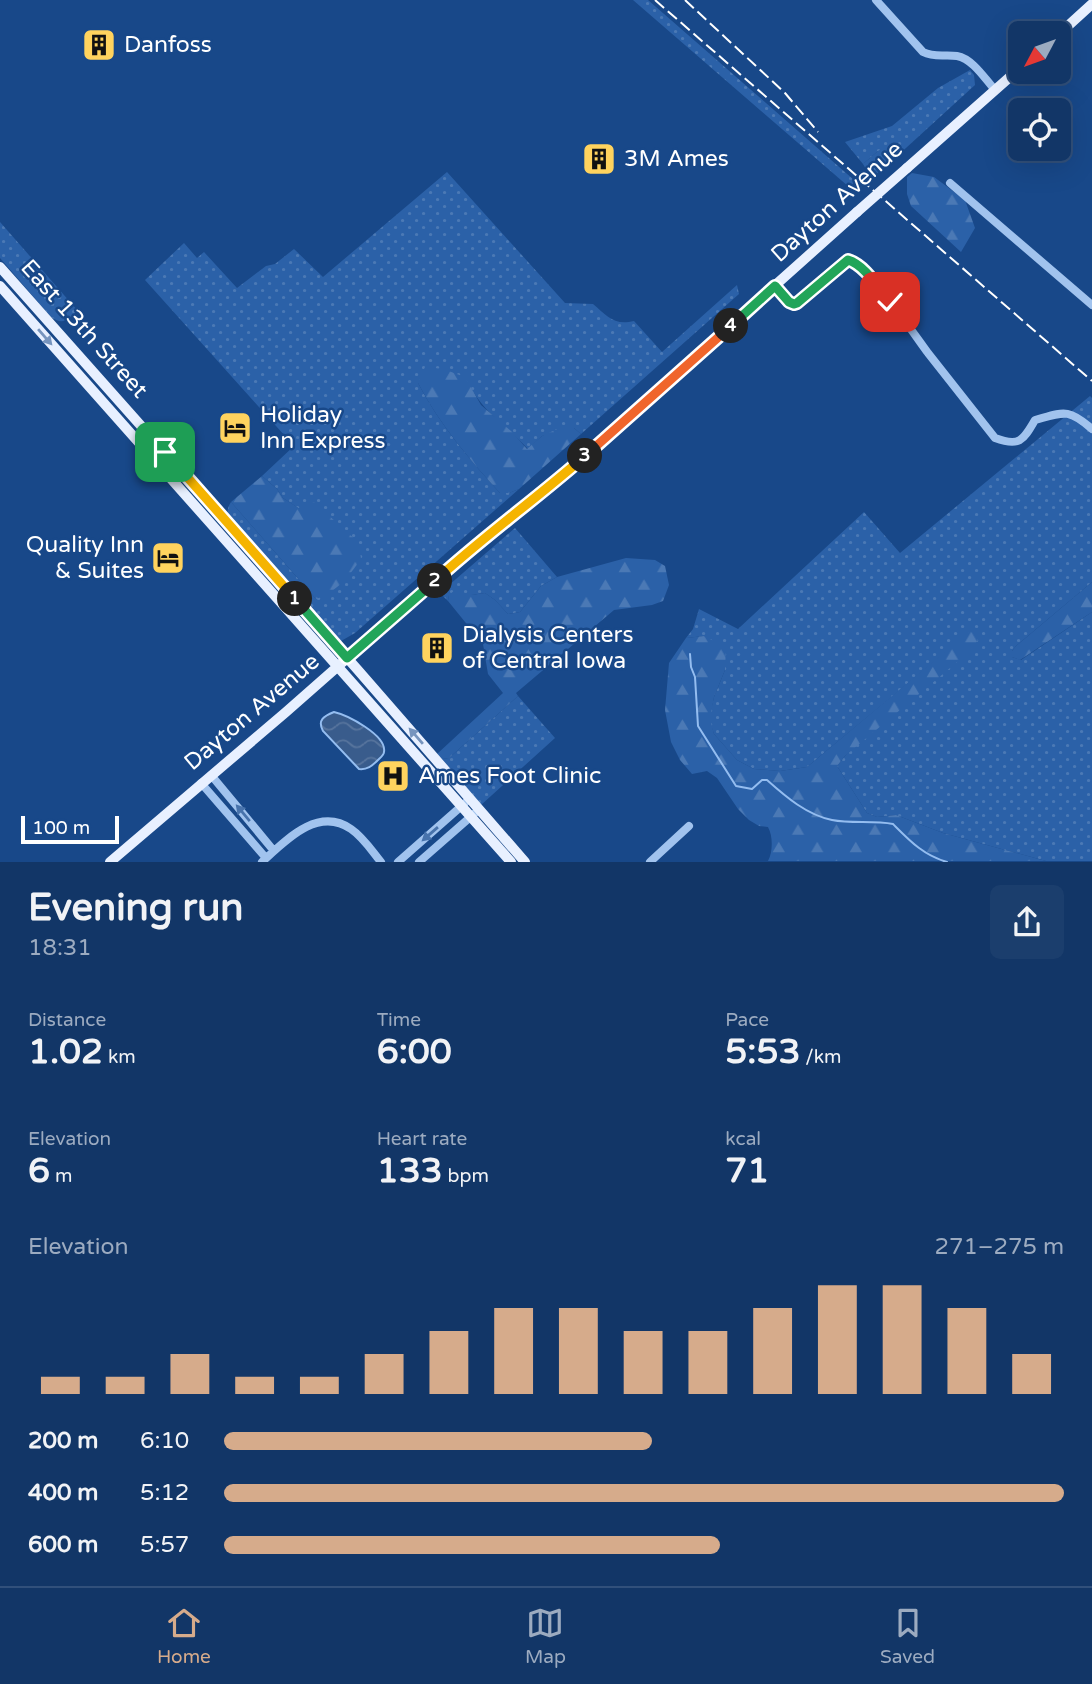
<!DOCTYPE html>
<html lang="en">
<head>
<meta charset="utf-8">
<style>
  body { margin:0; font-family:"Varela Round",sans-serif; background:#1b3e6d; color:#f1f3f6; height:100vh; display:flex; flex-direction:column; font-size:26px; white-space:nowrap }
  * { box-sizing:border-box; margin:0 }
  p { font-size:23px; color:#9cabc0 }
  .icon { flex:none; width:38px; height:38px; fill:none; stroke:currentColor; stroke-width:2; stroke-linecap:round; stroke-linejoin:round }
  .map { position:relative; height:862px; overflow:hidden }
  .drawer { display:flex; flex-direction:column; background:#123667; flex:1 }
  .drawer>* { flex:none }
  .needle { width:46px; rotate:229deg }
  .controls { position:absolute; left:1008px; top:21px; display:grid; gap:14px }
  .controls a { display:grid; place-items:center; width:63px; height:63px; border-radius:10px; background:#123667; box-shadow:0 7px 28px #0002,0 0 0 2px #31507b; font-size:35px }
  .scale { position:absolute; left:21px; bottom:18px; width:98px; box-sizing:border-box; padding-left:7px; border:4px solid #fff; border-top:0; font-size:19px; line-height:24px; white-space:nowrap; color:#fff; -webkit-text-stroke:5px #184889; paint-order:stroke }
  .pin { position:absolute; display:grid; place-items:center; width:60px; height:60px; color:#fff; margin:-30px; border-radius:14px; box-shadow:0 4px 10px #0006 }
  .km { position:absolute; width:35px; height:35px; margin:-18px; border-radius:50%; background:#222; color:#fff; font-size:19px; line-height:35px; text-align:center }
  .round { display:grid; place-items:center; flex:none; width:74px; height:74px; border-radius:10px; background:#1b3e6d }
  .overview { display:flex; align-items:center; justify-content:space-between; height:119px; padding:0 28px }
  h1 { font-size:38px; font-weight:800; line-height:52px }
  .figures { display:grid; grid-template-columns:repeat(3,1fr); gap:10px; height:119px; padding:7px 28px }
  .figures div { display:grid; align-content:center }
  .figures b { font-size:35px; font-weight:800 }
  .figures small { font-size:19px; font-weight:400 }
  .figures p { font-size:19px }
  .chart { height:196px; padding:14px 28px }
  .chart p { display:flex; justify-content:space-between }
  .chart svg { width:100%; height:126px; margin-top:7px; stroke:#d6ab8b; stroke-width:6 }
  ul { padding:0 28px; list-style:none; font-size:23px }
  li { display:grid; grid-template-columns:112px 84px 1fr; align-items:center; height:52px }
  li i { height:18px; border-radius:9px; background:#d6ab8b }
  .tabs { display:flex; justify-content:space-around; align-items:center; height:98px; border-top:2px solid #31507b; background:#123667; font-size:19px; color:#9cabc0 }
  .tabs a { display:grid; justify-items:center; gap:4px }
  .tabs .active { color:#d6ab8b }
  .map>svg:first-child { display:block }
  .grass { fill:url(#grass-dots) }
  .forest { fill:url(#forest-firs) }
  .water { fill:url(#water-waves); stroke:#94bdf0; stroke-width:2 }
  .lines { fill:none; stroke-linecap:round; stroke-linejoin:round }
  .stream { stroke:#94bdf0; stroke-width:2 }
  .minor { stroke:#a1c3ee; stroke-width:8 }
  .major { stroke:#e8f0ff; stroke-width:10 }
  .rail { stroke:#fff; stroke-width:2; stroke-dasharray:12 5; stroke-linecap:butt }
  .major-bridge { stroke:#e8f0ff; stroke-width:10 }
  .oneway { fill:#7694be }
  .oneway2 { fill:#4873ac }
  .split-1-casing { stroke:#fff; stroke-width:14 }
  .split-2-casing { stroke:#fff; stroke-width:14 }
  .split-3-casing { stroke:#fff; stroke-width:14 }
  .split-4-casing { stroke:#fff; stroke-width:14 }
  .split-5-casing { stroke:#fff; stroke-width:14 }
  .split-1 { stroke:#f5b400; stroke-width:9 }
  .split-2 { stroke:#22a559; stroke-width:9 }
  .split-3 { stroke:#f5b400; stroke-width:9 }
  .split-4 { stroke:#f0652b; stroke-width:9 }
  .split-5 { stroke:#22a559; stroke-width:9 }
  .labels { text-anchor:middle; dominant-baseline:central; stroke-width:5; stroke-linejoin:round; paint-order:stroke }
  .poi-label { font-size:23px; fill:#fff; stroke:#184889; text-anchor:start }
  .street-label { font-size:23px; fill:#fff; stroke:#184889 }
</style>
</head>
<body>
<div class="map">
<svg width="1092" height="862" viewBox="0 0 1092 862">
  <defs>
    <pattern id="grass-dots" width="8" height="8" patternUnits="userSpaceOnUse" patternTransform="scale(1.75)"><rect width="8" height="8" fill="#2b61a8"/><path d="M2 2h.1M6 6h.1" fill="none" stroke="#4b79b5" stroke-width="1.8" stroke-linecap="round"/></pattern>
    <pattern id="forest-firs" width="22" height="20" patternUnits="userSpaceOnUse" patternTransform="scale(1.75)"><rect width="22" height="20" fill="#2b61a8"/><path d="M5 1l3.5 6h-7zM16 11l3.5 6h-7z" fill="#4b79b5"/></pattern>
    <pattern id="water-waves" width="16" height="10" patternUnits="userSpaceOnUse" patternTransform="scale(1.75)"><rect width="16" height="10" fill="#395c8c"/><path d="M0 5q4-4 8 0t8 0" fill="none" stroke="#57749d"/></pattern>
  </defs>
  <rect width="100%" height="100%" fill="#184889"/>
  <path class="grass" d="M 633,0 L 648,0 L 862,187 L 856,193 Z
    M 970,70 L 974,75 L 975,85 L 895,158 L 897,151 L 878,151 L 863,164 L 845,142 L 892,126 L 938,88 Z
    M 447,172 L 565,303 L 593,304 C 607,316 614,326 634,321 L 662,352 L 737,285 L 739,294 L 581,434 L 574,428 L 542,436 L 528,449 C 511,431 486,413 474,393 L 418,383 C 440,425 469,459 500,493 L 509,493 L 519,489 L 355,633 L 341,641 L 338,640 L 229,519 C 227,512 227,508 231,502 L 316,599 L 301,510 L 283,498 L 277,489 L 262,476 L 294,446 L 145,280 L 184,243 L 197,258 L 204,252 L 237,288 L 266,266 L 275,264 L 294,249 L 323,277 Z
    M 0,222 L 78,311 C 67,319 64,326 51,317 L 0,258 Z
    M 1090,396 L 1092,398 L 1092,582 L 1016,646 L 1012,651 L 1012,657 L 1021,660 L 1092,612 L 1092,861 L 1046,861 L 943,833 L 896,815 L 877,817 L 867,813 L 837,766 L 845,756 L 971,631 L 807,767 L 780,771 L 754,769 L 737,760 L 714,734 L 709,719 L 714,697 L 725,670 L 704,636 L 686,638 L 693,629 L 699,609 L 738,629 L 864,512 L 900,553 Z
    M 515,528 L 557,577 L 541,586 L 520,612 L 508,614 L 495,600 L 485,593 L 471,595 L 449,595 L 448,601 L 442,595 L 438,598 L 437,595 L 440,595 L 441,592 Z
    M 518,696 L 555,738 L 481,805 L 442,759 L 449,758 Z"/>
  <path class="forest" d="M 887,145 L 897,151 L 895,158 L 874,176 L 866,169 L 863,164 L 878,151 Z
    M 912,173 L 934,177 L 965,200 L 975,228 L 961,252 L 911,206 L 907,194 L 907,177 Z
    M 425,367 L 443,369 L 465,377 L 481,405 L 511,431 L 527,449 L 542,436 L 566,425 L 574,428 L 581,434 L 519,489 L 509,493 L 500,493 C 469,459 440,425 418,383 Z
    M 262,476 L 277,489 L 283,498 L 300,509 L 314,502 L 359,543 L 361,559 C 348,577 338,591 316,599 L 231,502 Z
    M 626,558 L 655,560 L 665,566 L 669,585 L 663,601 L 652,605 L 614,610 L 516,693 L 518,696 L 449,758 L 442,759 L 437,754 L 503,693 L 488,674 L 483,644 L 448,601 L 449,595 L 455,590 C 465,596 474,595 485,593 L 495,600 L 508,614 L 520,612 L 541,586 L 557,577 Z
    M 1092,582 L 1092,612 L 1020,660 L 1012,657 L 1012,651 L 1016,646 Z
    M 971,630 L 978,640 L 968,653 L 845,756 L 837,766 L 867,813 L 877,817 L 896,815 L 943,833 L 1046,861 L 768,861 C 773,852 773,836 768,827 L 759,826 L 749,820 L 738,809 L 717,778 L 707,771 L 692,774 L 680,760 L 671,742 L 665,710 L 669,663 L 686,638 L 704,636 L 726,647 L 725,670 L 714,697 L 710,719 L 714,734 L 737,760 L 754,769 L 780,771 L 807,767 Z"/>
  <path class="water" d="M 334,712 C 347,715 387,735 384,752 C 384,755 380,758 378,760 C 372,766 367,770 359,769 L 323,731 C 317,720 324,716 334,712 Z"/>
  <g class="lines">
    <path class="stream" d="M 690,654 L 691,667 L 695,677 L 698,726 L 736,786 L 752,789 L 762,780 L 767,780 C 786,797 807,815 832,820 C 852,824 873,820 893,824 C 910,841 923,855 947,862"/>
    <path class="minor" d="M 876,0 L 923,52 C 935,58 945,54 957,56 C 973,59 985,79 995,90
      M 950,183 L 1092,305
      M 775,286 L 789,302 L 794,305 L 845,261 L 848,259 C 867,265 914,334 928,353 C 950,381 973,410 995,438 C 1019,447 1023,441 1035,420 C 1064,412 1068,408 1092,429
      M 211,775 L 274,851
      M 201,783 L 266,858
      M 262,862 C 286,840 318,806 351,829 C 363,837 372,851 381,862
      M 398,862 L 465,803
      M 419,862 L 475,813
      M 650,862 L 689,826"/>
    <path class="major" d="M 1059,34 L 1092,4
      M 907,168 L 1020,68
      M 0,267 L 357,669 L 525,862
      M 0,286 L 511,862
      M 110,862 L 286,712 L 470,550 L 544,491 L 580,460 L 857,212"/>
    <path class="rail" d="M 655,0 L 1092,381
      M 685,0 L 785,93 L 818,132"/>
    <path class="major-bridge" d="M 857,212 L 907,168"/>
  </g>
  <defs><path id="oneway-solid" d="M-6-.8H1V-3.2L6.5 0L1 3.2V.8H-6Z" transform="scale(1.75)"/></defs>
  <g class="oneway">
    <use href="#oneway-solid" transform="translate(45 337) rotate(49)"/>
    <use href="#oneway-solid" transform="translate(416 736) rotate(-131)"/>
  </g>
  <g class="oneway2">
    <use href="#oneway-solid" transform="translate(243 813) rotate(-130)"/>
    <use href="#oneway-solid" transform="translate(430 834) rotate(139)"/>
  </g>
  <g class="lines">
    <defs>
      <path id="split-1" d="M 165,452 L 295,599"/>
      <path id="split-2" d="M 295,599 L 347,658 L 435,581"/>
      <path id="split-3" d="M 435,581 C 483,537 536,499 585,456"/>
      <path id="split-4" d="M 585,456 L 731,326"/>
      <path id="split-5" d="M 731,326 L 775,286 L 789,302 L 794,304 L 797,303 L 848,260 C 865,265 878,288 890,302"/>
    </defs>
    <use href="#split-1" class="split-1-casing"/>
    <use href="#split-2" class="split-2-casing"/>
    <use href="#split-3" class="split-3-casing"/>
    <use href="#split-4" class="split-4-casing"/>
    <use href="#split-5" class="split-5-casing"/>
    <use href="#split-1" class="split-1"/>
    <use href="#split-2" class="split-2"/>
    <use href="#split-3" class="split-3"/>
    <use href="#split-4" class="split-4"/>
    <use href="#split-5" class="split-5"/>
  </g>
  <defs>
    <symbol id="building-square" viewBox="-11 -11 22 22"><rect x="-9" y="-9" width="18" height="18" rx="4" fill="#ffd35e" stroke="#184889"/><path d="M-4-6H4V6H1V3H-1V6H-4ZM-2.5-4.3h1.7v1.8h-1.7ZM.8-4.3h1.7v1.8H.8ZM-2.5-1h1.7V.8h-1.7ZM.8-1h1.7V.8H.8Z" fill="#111"/></symbol>
    <symbol id="hotel-square" viewBox="-11 -11 22 22"><rect x="-9" y="-9" width="18" height="18" rx="4" fill="#ffd35e" stroke="#184889"/><path d="M-6-4.5h1.5V1H6V5H4.5V3h-9V5H-6ZM-4 0a1.8 1.8 0 1 1 3.6 0ZM.5 0V-2.5h3Q6-2.5 6 0Z" fill="#111"/></symbol>
    <symbol id="hospital-square" viewBox="-11 -11 22 22"><rect x="-9" y="-9" width="18" height="18" rx="4" fill="#ffd35e" stroke="#184889"/><path d="M-5-5h3v3.5h4V-5h3V5h-3V1.5h-4V5h-3Z" fill="#111"/></symbol>
  </defs>
  <g fill-rule="evenodd">
    <use href="#building-square" x="80" y="26" width="38" height="38"/>
    <use href="#building-square" x="580" y="140" width="38" height="38"/>
    <use href="#hotel-square" x="216" y="409" width="38" height="38"/>
    <use href="#hotel-square" x="149" y="539" width="38" height="38"/>
    <use href="#building-square" x="418" y="629" width="38" height="38"/>
    <use href="#hospital-square" x="374" y="757" width="38" height="38"/>
  </g>
  <g class="labels">
    <g class="poi-label">
      <text x="124" y="45">Danfoss</text>
      <text x="624" y="159">3M Ames</text>
      <text x="260" y="415">Holiday<tspan x="260" dy="26">Inn Express</tspan></text>
      <text x="144" y="545" text-anchor="end">Quality Inn<tspan x="144" dy="26">&amp; Suites</tspan></text>
      <text x="462" y="635">Dialysis Centers<tspan x="462" dy="26">of Central Iowa</tspan></text>
      <text x="418" y="776">Ames Foot Clinic</text>
    </g>
    <g class="street-label">
      <text transform="translate(837 202) rotate(-42)">Dayton Avenue</text>
      <text transform="translate(84 329) rotate(48)">East 13th Street</text>
      <text transform="translate(252 712) rotate(-40)">Dayton Avenue</text>
    </g>
  </g>
</svg>
<div class="controls">
<a><svg class="needle" viewBox="-14 -14 28 28"><path d="M0-13l5 13h-10z" fill="#e53935"/><path d="M0 13l5-13h-10z" fill="#9cabc0"/></svg></a>
<a><svg class="icon" aria-label="locate" viewBox="0 0 24 24"><circle cx="12" cy="12" r="6"/><path d="M12 2v4M12 18v4M2 12h4M18 12h4"/></svg></a>
</div>
<div class="scale">100 m</div>
<div class="pin" style="left:165px;top:452px;background:#1e9e55"><svg class="icon" aria-label="arrive" viewBox="0 0 24 24"><path d="M6 21V4h12l-3 4 3 4H6"/></svg></div>
<div class="pin" style="left:890px;top:302px;background:#d93025"><svg class="icon" aria-label="check" viewBox="0 0 24 24"><path d="M5 12l5 5 9-10"/></svg></div>
<b class="km" style="left:295px;top:599px">1</b>
<b class="km" style="left:435px;top:581px">2</b>
<b class="km" style="left:585px;top:456px">3</b>
<b class="km" style="left:731px;top:326px">4</b>
</div>
<section class="drawer">
<div class="overview"><div><h1>Evening run</h1><p>18:31</p></div><a class="round"><svg class="icon" aria-label="share" viewBox="0 0 24 24"><path d="M12 15V3M7 8l5-5 5 5M5 13v7h14v-7"/></svg></a></div>
<div class="figures">
<div><p>Distance</p><b>1.02<small> km</small></b></div>
<div><p>Time</p><b>6:00</b></div>
<div><p>Pace</p><b>5:53<small> /km</small></b></div>
</div>
<div class="figures">
<div><p>Elevation</p><b>6<small> m</small></b></div>
<div><p>Heart rate</p><b>133<small> bpm</small></b></div>
<div><p>kcal</p><b>71</b></div>
</div>
<div class="chart"><p><span>Elevation</span>271–275 m</p>
<svg viewBox="0 0 160 44" preserveAspectRatio="none"><path d="M5 44V38M15 44V38M25 44V30M35 44V38M45 44V38M55 44V30M65 44V22M75 44V14M85 44V14M95 44V22M105 44V22M115 44V14M125 44V6M135 44V6M145 44V14M155 44V30"/></svg>
</div>
<ul>
<li><b>200 m</b>6:10<i style="width:51%"></i></li>
<li><b>400 m</b>5:12<i style="width:100%"></i></li>
<li><b>600 m</b>5:57<i style="width:59%"></i></li>
</ul>
</section>
<nav class="tabs">
<a class="active"><svg class="icon" aria-label="home" viewBox="0 0 24 24"><path d="M3 11l9-7 9 7M6 9v11h12V9"/></svg>Home</a>
<a><svg class="icon" aria-label="map" viewBox="0 0 24 24"><path d="M3 6l6-2 6 2 6-2v14l-6 2-6-2-6 2zM9 4v14M15 6v14"/></svg>Map</a>
<a><svg class="icon" aria-label="saved" viewBox="0 0 24 24"><path d="M7 4h10v16l-5-4-5 4z"/></svg>Saved</a>
</nav>
</body>
</html>
